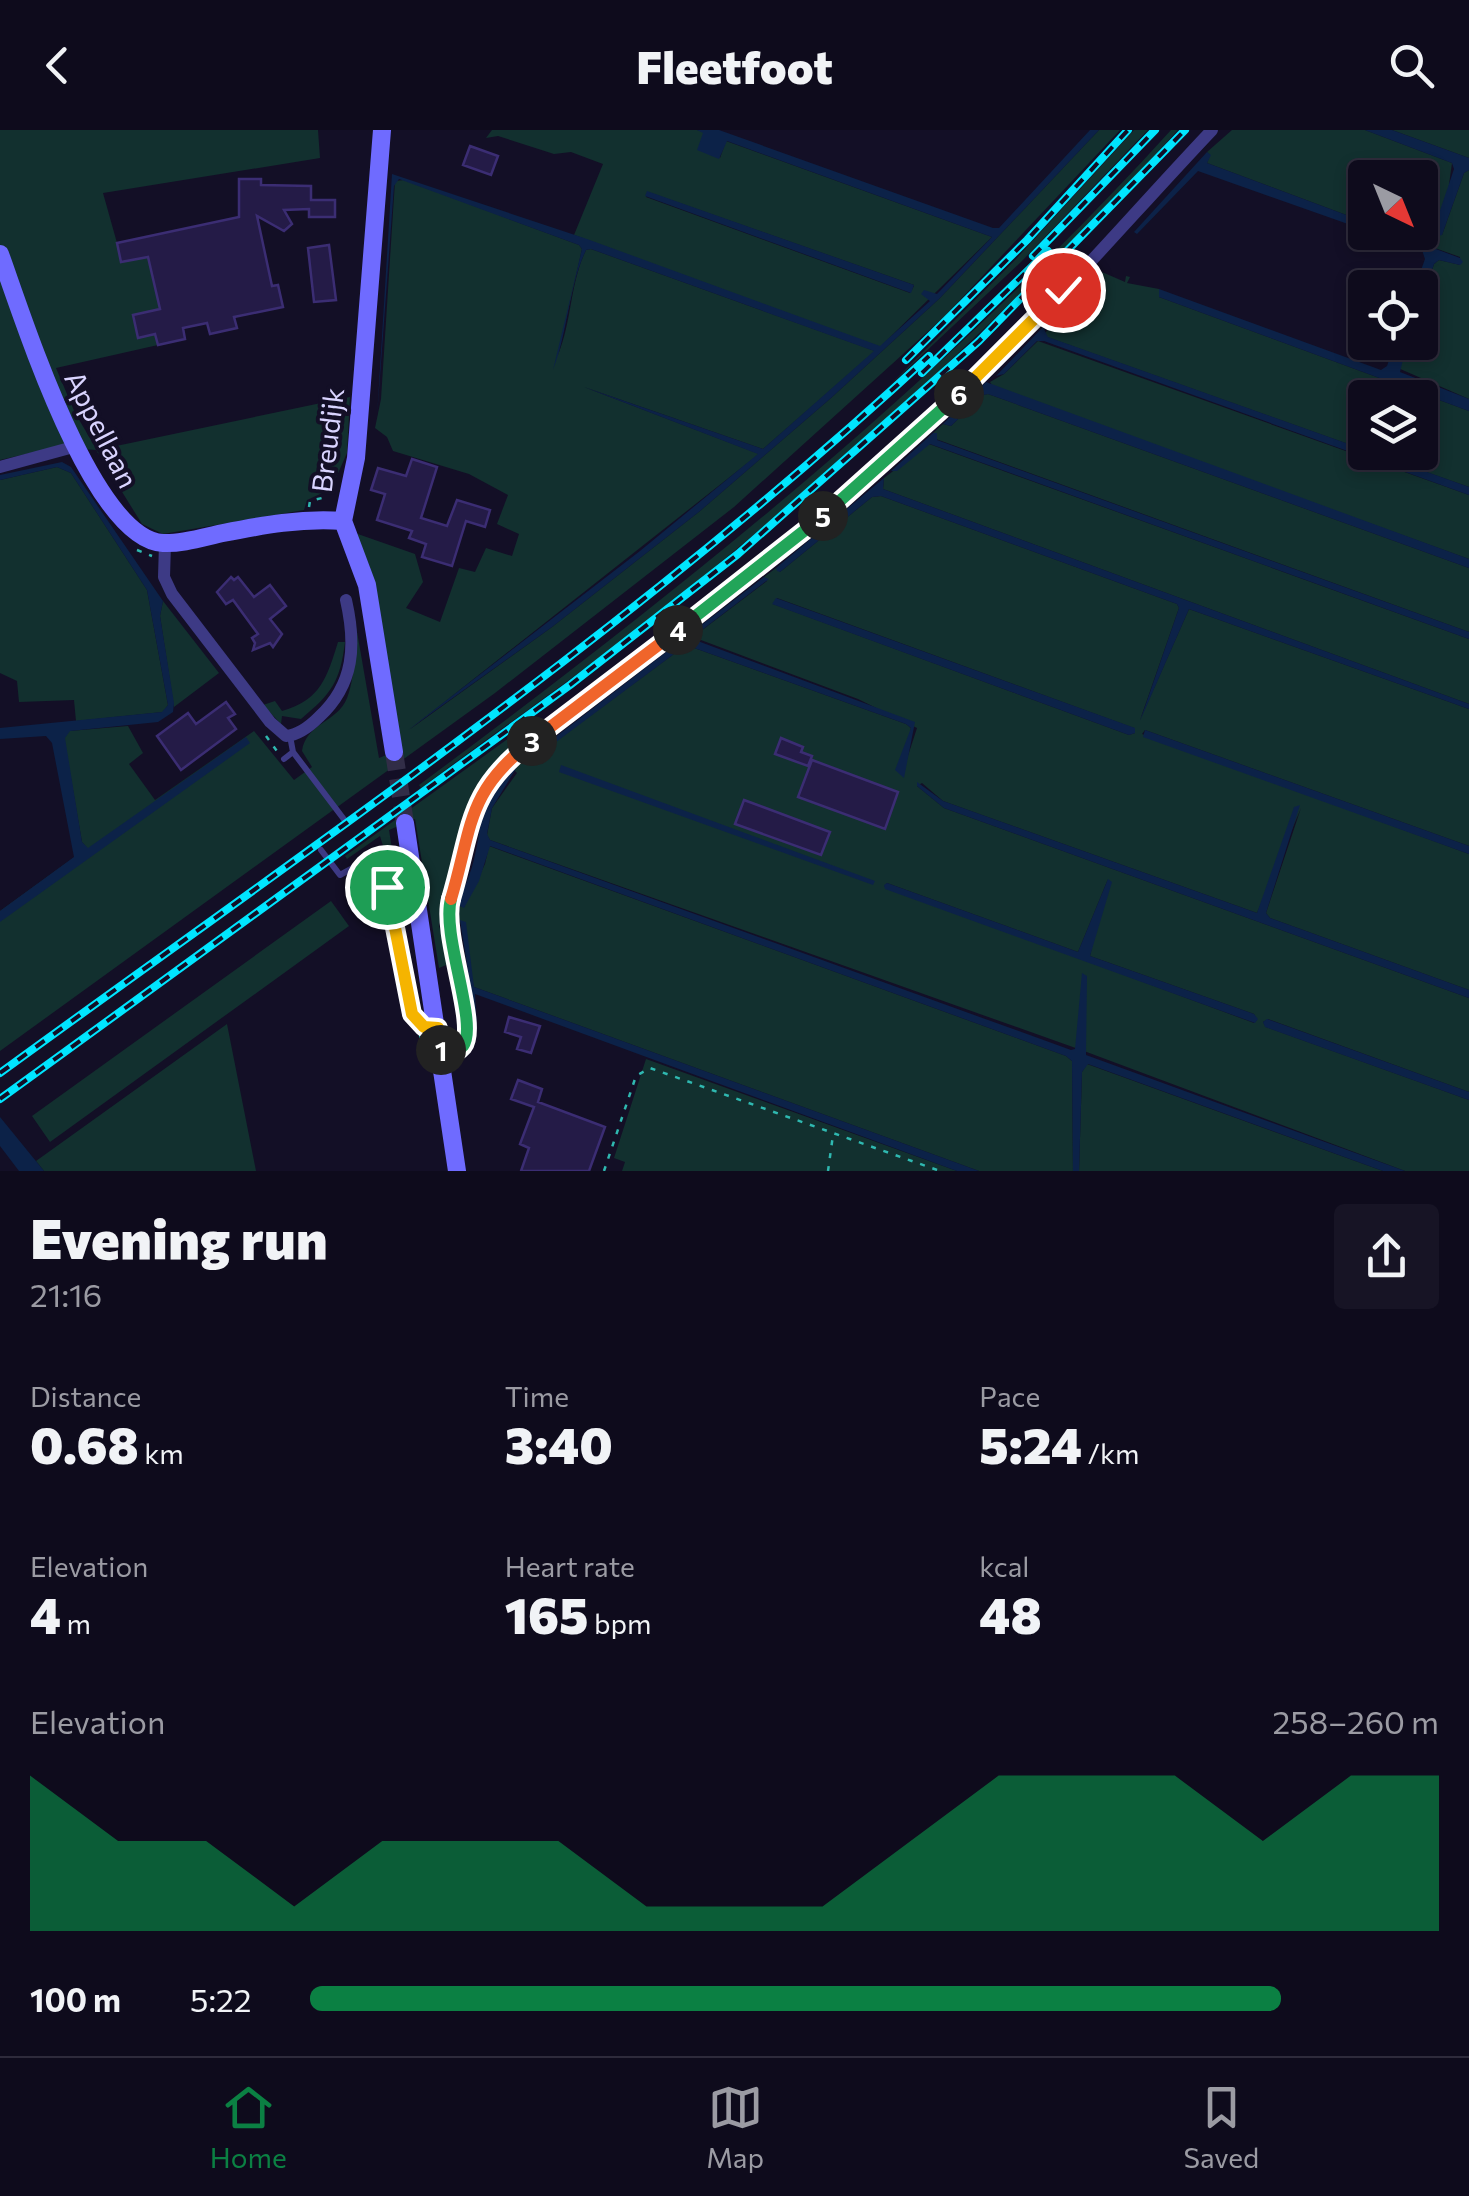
<!DOCTYPE html>
<html lang="en">
<head>
<meta charset="utf-8">
<style>
  body { margin:0; font-family:Commissioner,sans-serif; background:#171425; color:#f1f3f6; height:100vh; display:flex; flex-direction:column; font-size:38px; white-space:nowrap }
  * { box-sizing:border-box; margin:0 }
  p { font-size:32px; color:#9b9ba3 }
  .icon { flex:none; width:55px; height:55px; fill:none; stroke:currentColor; stroke-width:2; stroke-linecap:round; stroke-linejoin:round }
  .map { position:relative; height:1041px; overflow:hidden }
  .panel { display:flex; flex-direction:column; background:#0e0b1c; flex:1 }
  .panel>* { flex:none }
  .needle { width:65px; rotate:137deg }
  .buttons { position:absolute; left:1348px; top:30px; display:grid; gap:20px }
  .buttons a { display:grid; place-items:center; width:90px; height:90px; border-radius:10px; background:#0e0b1c; box-shadow:0 5px 15px #0003,0 0 0 2px #2e2b3b; font-size:50px }
  .pin { position:absolute; display:grid; place-items:center; width:85px; height:85px; color:#fff; margin:-42px; border:5px solid #fff; border-radius:50%; box-shadow:0 2px 10px #0007 }
  .km { position:absolute; width:50px; height:50px; margin:-25px; border-radius:50%; background:#222; color:#fff; font-size:28px; line-height:50px; text-align:center }
  .round { display:grid; place-items:center; flex:none; width:105px; height:105px; border-radius:10px; background:#171425 }
  .overview { display:flex; align-items:center; justify-content:space-between; height:170px; padding:0 30px }
  h1 { font-size:55px; font-weight:800; line-height:75px }
  .figures { display:grid; grid-template-columns:repeat(3,1fr); gap:15px; height:170px; padding:10px 30px }
  .figures div { display:grid; align-content:center }
  .figures b { font-size:50px; font-weight:800 }
  .figures small { font-size:28px; font-weight:400 }
  .figures p { font-size:28px }
  .chart { height:280px; padding:20px 30px }
  .chart p { display:flex; justify-content:space-between }
  .chart svg { width:100%; height:180px; margin-top:10px; fill:#0b8043; opacity:.7 }
  ul { padding:0 30px; list-style:none; font-size:32px }
  li { display:grid; grid-template-columns:160px 120px 1fr; align-items:center; height:75px }
  li i { height:25px; border-radius:12px; background:#0b8043 }
  header { display:flex; justify-content:space-between; align-items:center; height:130px; padding:0 30px; background:#0e0b1c; font-size:45px; font-weight:800 }
  .tabs { display:flex; justify-content:space-around; align-items:center; height:140px; border-top:2px solid #2e2b3b; background:#0e0b1c; font-size:28px; color:#9b9ba3 }
  .tabs a { display:grid; justify-items:center; gap:5px }
  .tabs .active { color:#0b8043 }
  .map>svg:first-child { display:block }
  .green { fill:#12302f; fill-rule:evenodd }
  .water { fill:#0c2248 }
  .building { fill:#241b47; stroke:#3b2d73; stroke-width:2.5 }
  .lines { fill:none; stroke-linecap:round; stroke-linejoin:round }
  .secondary-tunnel { stroke:#312d47; stroke-width:18; stroke-dasharray:18 9; stroke-linecap:butt }
  .path { stroke:#2fb8b0; stroke-width:2.5; stroke-dasharray:5 8; stroke-linecap:butt }
  .lane { stroke:#3d3a85; stroke-width:6 }
  .street { stroke:#3d3a85; stroke-width:12 }
  .secondary { stroke:#6f6bff; stroke-width:18 }
  .rail-casing { stroke:#00e5ff; stroke-width:8 }
  .rail { stroke:#130f26; stroke-width:4; stroke-dasharray:11; stroke-linecap:butt }
  .split-1-casing { stroke:#fff; stroke-width:20 }
  .split-2-casing { stroke:#fff; stroke-width:20 }
  .split-3-casing { stroke:#fff; stroke-width:20 }
  .split-4-casing { stroke:#fff; stroke-width:20 }
  .split-5-casing { stroke:#fff; stroke-width:20 }
  .split-6-casing { stroke:#fff; stroke-width:20 }
  .split-7-casing { stroke:#fff; stroke-width:20 }
  .split-1 { stroke:#f5b400; stroke-width:12 }
  .split-2 { stroke:#22a559; stroke-width:12 }
  .split-3 { stroke:#f0652b; stroke-width:12 }
  .split-4 { stroke:#f0652b; stroke-width:12 }
  .split-5 { stroke:#22a559; stroke-width:12 }
  .split-6 { stroke:#22a559; stroke-width:12 }
  .split-7 { stroke:#f5b400; stroke-width:12 }
  .labels { text-anchor:middle; dominant-baseline:central; stroke-width:8; stroke-linejoin:round; paint-order:stroke }
  .street-label { font-size:28px; fill:#d9d4ff; stroke:#130f26 }
</style>
</head>
<body>
<header><svg class="icon" aria-label="back" viewBox="0 0 24 24"><path d="M15 5l-7 7 7 7"/></svg>Fleetfoot<svg class="icon" aria-label="search" viewBox="0 0 24 24"><circle cx="10" cy="10" r="6"/><path d="M15 15l6 6"/></svg></header>
<div class="map">
<svg width="1469" height="1041" viewBox="0 0 1469 1041">
  <rect width="100%" height="100%" fill="#130f26"/>
  <path class="green" d="M 0,0 L 318,0 L 320,28 L 103,63 L 117,113 L 148,127 L 160,179 L 133,186 L 138,207 L 155,204 L 158,215 L 56,238 L 75,283 L 97,320 L 350,267 L 347,323 L 331,359 L 307,370 L 304,380 L 163,404 L 142,394 L 96,320 L 56,317 L 0,330 Z
    M 492,0 L 697,0 L 703,2 L 720,28 L 726,11 L 992,107 L 880,217 L 574,105 L 603,34 L 571,22 L 554,24 L 498,6 L 486,8 ZM 648,62 L 914,155 L 914,156 L 910,163 L 646,67 Z
    M 1099,0 L 1120,0 L 945,186 L 734,377 L 495,563 L 0,921 L 0,781 L 87,718 L 82,712 L 64,608 L 69,601 L 128,596 L 143,623 L 129,634 L 155,670 L 254,601 L 294,650 L 312,637 L 302,621 C 306,593 338,592 347,568 C 358,540 353,503 352,473 L 379,628 L 401,619 L 369,435 L 355,403 L 415,424 L 423,452 L 406,478 L 440,492 L 459,438 L 475,442 L 486,418 L 512,426 L 519,404 L 497,394 L 508,365 L 469,344 L 393,321 L 387,307 L 375,298 L 381,269 L 395,51 L 404,50 L 579,115 L 582,119 L 558,225 C 572,191 570,153 586,120 L 591,119 L 875,221 L 763,319 L 584,257 L 759,324 L 409,600 L 552,497 L 700,381 L 831,268 L 940,168 Z
    M 1134,0 L 1148,0 L 1021,132 L 885,260 L 1016,129 Z
    M 1171,0 L 1178,0 C 1024,169 856,324 678,467 C 595,534 506,594 421,658 L 419,655 C 687,456 946,248 1171,0 Z
    M 1232,0 L 1365,0 L 1452,33 L 1442,105 L 1464,43 L 1469,40 L 1469,269 L 1398,238 L 1407,213 L 1420,212 L 1420,175 L 1434,134 L 1439,130 L 1460,135 L 1460,127 L 1393,103 L 1420,102 L 1420,48 L 1365,48 L 1365,92 L 1207,33 L 1210,25 L 1207,22 Z
    M 1392,0 L 1469,0 L 1469,28 Z
    M 1102,142 L 1125,152 L 1126,146 L 1130,147 L 1127,153 L 1159,159 L 1159,167 L 1469,281 L 1469,357 L 1372,323 L 1420,322 L 1420,268 L 1365,268 L 1365,320 L 1047,207 L 1045,203 Z
    M 1038,211 L 1469,365 L 1469,429 L 994,258 L 990,252 L 1004,244 Z
    M 988,264 L 1469,438 L 1469,502 L 936,309 L 937,303 L 933,303 L 943,294 L 951,296 L 983,265 Z
    M 929,314 L 1469,509 L 1469,574 L 883,359 L 884,348 Z
    M 57,337 L 71,343 L 147,460 L 168,575 L 163,582 L 76,591 L 74,570 L 19,572 L 17,551 L 0,543 L 0,350 Z
    M 881,366 L 1177,474 L 1179,478 L 1140,590 L 1189,479 L 1469,579 L 1469,716 L 1145,600 L 1142,604 L 1469,724 L 1469,860 L 1270,788 L 1266,783 L 1301,678 L 1257,783 L 982,685 L 943,671 L 922,653 L 917,656 L 944,678 L 1469,868 L 1469,962 L 1268,889 L 1263,892 L 1266,897 L 1469,970 L 1469,1041 L 1405,1041 L 1084,921 L 490,710 L 487,705 L 492,678 L 517,643 L 513,639 L 532,625 L 536,626 L 686,515 L 906,594 L 911,598 L 904,638 L 917,598 L 858,569 L 693,507 L 767,451 L 764,447 L 776,438 L 780,442 L 872,367 ZM 777,468 L 1134,598 L 1135,603 L 1129,605 L 773,474 ZM 1108,749 L 1090,826 L 1254,884 L 1257,890 L 1254,893 L 884,756 L 887,753 L 1078,822 Z
    M 163,471 L 219,543 L 174,577 L 160,486 Z
    M 338,512 L 345,512 C 340,552 332,563 301,589 L 282,586 L 281,594 L 263,575 L 275,571 L 282,581 C 321,570 327,547 338,512 Z
    M 523,598 L 519,610 L 502,624 L 505,629 L 476,663 L 445,768 L 439,796 L 451,833 L 439,838 L 415,689 L 389,700 L 400,769 L 380,736 L 387,729 L 380,706 L 347,729 L 345,726 Z
    M 489,716 L 1066,926 L 1072,931 L 1073,1041 L 979,1041 L 474,857 L 460,790 L 458,796 L 460,776 L 464,777 L 485,734 Z
    M 331,771 L 349,796 L 50,1012 L 32,986 Z
    M 227,894 L 256,1041 L 44,1041 L 36,1031 Z
    M 646,929 L 957,1041 L 622,1041 L 625,1032 L 614,1028 Z
    M 1087,934 L 1383,1041 L 1079,1041 L 1082,942 Z"/>
  <path class="water" d="M 697,0 L 719,0 L 993,98 L 999,98 L 1090,0 L 1099,0 L 940,168 L 831,268 L 700,381 L 552,497 L 408,600 L 640,421 L 758,324 L 584,257 L 763,319 L 874,221 L 591,119 L 586,120 C 568,158 568,202 553,240 L 582,119 L 579,115 L 399,49 L 394,56 L 377,287 L 392,44 L 587,109 L 880,216 L 930,171 L 921,164 L 924,160 L 937,164 L 992,107 L 727,11 L 719,29 L 697,20 L 703,3 Z
    M 1365,0 L 1392,0 L 1469,28 L 1469,40 L 1464,43 L 1442,105 L 1436,107 L 1433,101 L 1454,39 L 1452,33 Z
    M 1207,22 L 1211,25 L 1207,33 L 1365,92 L 1365,100 L 1198,41 L 1137,104 L 1134,102 Z
    M 647,61 L 914,155 L 911,163 L 645,66 Z
    M 1373,103 L 1393,103 L 1460,128 L 1463,132 L 1460,135 L 1439,130 L 1434,134 L 1420,175 L 1420,158 L 1415,157 L 1425,129 L 1422,120 Z
    M 1159,159 L 1381,240 L 1387,236 L 1395,213 L 1407,213 L 1400,242 L 1469,269 L 1469,281 L 1159,167 Z
    M 1043,197 L 1048,207 L 1469,357 L 1469,365 L 1044,211 L 1037,211 L 1004,244 L 996,246 Z
    M 986,252 L 1469,429 L 1469,438 L 988,264 L 983,265 L 951,296 L 943,294 Z
    M 933,303 L 937,303 L 937,310 L 1469,502 L 1469,509 L 930,314 L 897,341 L 891,341 Z
    M 62,332 L 71,337 L 163,471 L 160,486 L 174,573 L 173,582 L 158,592 L 70,601 L 65,608 L 82,712 L 88,718 L 246,607 L 250,613 L 0,792 L 0,781 L 74,727 L 52,613 L 46,606 L 0,609 L 0,598 L 162,582 L 168,575 L 147,460 L 71,343 L 57,337 L 0,350 L 0,345 Z
    M 884,348 L 883,359 L 1469,574 L 1469,579 L 1189,479 L 1140,591 L 1179,478 L 1177,474 L 881,366 L 872,367 L 780,442 L 777,441 L 776,438 Z
    M 764,447 L 769,449 L 694,506 L 695,510 L 915,592 L 904,648 L 895,640 L 911,598 L 906,594 L 686,515 L 536,627 L 532,625 Z
    M 776,468 L 1135,598 L 1135,603 L 1129,605 L 772,474 Z
    M 1145,600 L 1469,716 L 1469,724 L 1143,607 Z
    M 561,635 L 875,751 L 873,755 L 559,642 Z
    M 517,637 L 492,678 L 487,704 L 490,710 L 1071,920 L 1075,919 L 1082,843 L 1087,846 L 1086,925 L 1405,1041 L 1383,1041 L 1088,934 L 1082,942 L 1079,1041 L 1073,1041 L 1072,931 L 1066,926 L 490,716 L 479,751 L 464,778 L 458,775 C 462,762 468,750 472,737 C 483,701 478,656 517,637 Z
    M 917,652 L 943,671 L 1257,783 L 1294,677 L 1300,675 L 1266,783 L 1270,788 L 1469,860 L 1469,868 L 944,678 L 917,656 Z
    M 1108,749 L 1112,752 L 1090,826 L 1254,884 L 1258,889 L 1255,893 L 885,759 L 884,755 L 887,753 L 1078,822 Z
    M 460,790 L 466,792 L 474,857 L 979,1041 L 957,1041 L 475,864 L 477,898 Z
    M 1267,889 L 1469,962 L 1469,970 L 1265,897 L 1263,892 Z
    M 0,987 L 44,1041 L 19,1041 L 0,1016 Z"/>
  <path class="building" d="M 470,16 L 498,26 L 491,45 L 463,35 Z
    M 239,49 L 261,49 L 261,55 L 311,56 L 311,70 L 335,70 L 335,87 L 309,87 L 309,79 L 284,80 L 292,94 L 284,101 L 257,86 L 272,156 L 278,155 L 283,177 L 234,187 L 237,198 L 210,204 L 207,193 L 183,198 L 185,209 L 158,215 L 155,204 L 138,208 L 133,185 L 160,179 L 148,127 L 121,132 L 117,113 L 239,87 Z
    M 329,115 L 336,170 L 314,172 L 308,118 Z
    M 412,329 L 437,337 L 421,388 L 447,396 L 457,370 L 490,380 L 485,397 L 466,391 L 452,436 L 422,427 L 426,414 L 409,408 L 412,401 L 377,390 L 385,364 L 371,360 L 378,338 L 406,346 Z
    M 231,447 L 234,450 L 238,447 L 254,467 L 270,455 L 286,476 L 270,489 L 282,504 L 273,517 L 270,513 L 253,520 L 255,513 L 252,508 L 258,504 L 233,470 L 226,474 L 217,462 Z
    M 226,572 L 235,584 L 228,588 L 236,599 L 181,640 L 157,606 L 188,583 L 196,594 Z
    M 781,608 L 803,617 L 801,622 L 812,626 L 808,636 L 775,624 Z
    M 812,630 L 898,662 L 885,699 L 798,667 Z
    M 744,670 L 830,702 L 821,725 L 735,694 Z
    M 509,887 L 540,896 L 531,923 L 517,919 L 521,907 L 505,902 Z
    M 518,950 L 542,959 L 538,972 L 605,997 L 589,1041 L 521,1041 L 529,1018 L 520,1014 L 534,977 L 511,969 Z"/>
  <g class="lines">
    <path class="secondary-tunnel" d="M 394,622 L 405,693"/>
    <path class="path" d="M 309,377 L 310,371 L 322,368 L 334,356
      M 137,420 L 152,426
      M 266,606 L 279,624
      M 420,905 L 423,922
      M 604,1041 L 636,946 L 650,938 L 940,1041
      M 828,1041 L 833,1005"/>
    <path class="lane" d="M 293,622 L 346,692
      M 284,629 L 293,622 L 290,606
      M 321,720 L 340,745 L 362,733 C 421,753 381,889 432,899"/>
    <path class="street" d="M 0,337 L 77,316
      M 165,414 L 164,447 L 172,464 L 270,592 L 286,606 C 299,605 310,596 319,587 C 355,554 356,514 346,470
      M 442,929 L 460,919 L 466,909 L 447,783 L 476,671 L 513,626 C 678,500 845,377 994,232 C 1070,158 1139,77 1212,0"/>
    <path class="secondary" d="M 382,0 L 356,328 L 343,391 L 367,455 L 394,622
      M 0,124 C 22,184 92,410 163,413 C 182,414 204,407 223,403 C 264,395 301,388 343,391
      M 405,693 L 457,1041"/>
    <defs>
      <path id="rail" d="M 1033,126 L 1155,0
        M 906,230 L 1027,110 L 1128,0
        M 922,243 L 1048,121
        M 0,943 C 316,713 641,493 929,226
        M 0,969 L 570,555 L 738,424 L 979,211 L 1185,0"/>
    </defs>
    <use href="#rail" class="rail-casing"/>
    <use href="#rail" class="rail"/>
  </g>
  <g class="lines">
    <defs>
      <path id="split-1" d="M 387,757 L 412,884 L 424,897 L 438,898 L 441,920"/>
      <path id="split-2" d="M 441,920 L 442,929 C 449,926 458,922 463,916 C 479,895 441,805 451,769"/>
      <path id="split-3" d="M 451,769 C 473,695 466,662 532,611"/>
      <path id="split-4" d="M 532,611 L 678,500"/>
      <path id="split-5" d="M 678,500 L 823,386"/>
      <path id="split-6" d="M 823,386 L 959,264"/>
      <path id="split-7" d="M 959,264 L 1063,160"/>
    </defs>
    <use href="#split-1" class="split-1-casing"/>
    <use href="#split-2" class="split-2-casing"/>
    <use href="#split-3" class="split-3-casing"/>
    <use href="#split-4" class="split-4-casing"/>
    <use href="#split-5" class="split-5-casing"/>
    <use href="#split-6" class="split-6-casing"/>
    <use href="#split-7" class="split-7-casing"/>
    <use href="#split-1" class="split-1"/>
    <use href="#split-2" class="split-2"/>
    <use href="#split-3" class="split-3"/>
    <use href="#split-4" class="split-4"/>
    <use href="#split-5" class="split-5"/>
    <use href="#split-6" class="split-6"/>
    <use href="#split-7" class="split-7"/>
  </g>
  <g class="labels">
    <g class="street-label">
      <text transform="translate(102 299) rotate(63)">Appellaan</text>
      <text transform="translate(327 310) rotate(-83)">Breudijk</text>
    </g>
  </g>
</svg>
<div class="buttons">
<a><svg class="needle" viewBox="-14 -14 28 28"><path d="M0-13l5 13h-10z" fill="#e53935"/><path d="M0 13l5-13h-10z" fill="#9b9ba3"/></svg></a>
<a><svg class="icon" aria-label="locate" viewBox="0 0 24 24"><circle cx="12" cy="12" r="6"/><path d="M12 2v4M12 18v4M2 12h4M18 12h4"/></svg></a>
<a><svg class="icon" aria-label="layers" viewBox="0 0 24 24"><path d="M12 4l9 5-9 5-9-5zM3 14l9 5 9-5"/></svg></a>
</div>
<div class="pin" style="left:387px;top:757px;background:#1e9e55"><svg class="icon" aria-label="arrive" viewBox="0 0 24 24"><path d="M6 21V4h12l-3 4 3 4H6"/></svg></div>
<div class="pin" style="left:1063px;top:160px;background:#d93025"><svg class="icon" aria-label="check" viewBox="0 0 24 24"><path d="M5 12l5 5 9-10"/></svg></div>
<b class="km" style="left:441px;top:920px">1</b>
<b class="km" style="left:532px;top:611px">3</b>
<b class="km" style="left:678px;top:500px">4</b>
<b class="km" style="left:823px;top:386px">5</b>
<b class="km" style="left:959px;top:264px">6</b>
</div>
<section class="panel">
<div class="overview"><div><h1>Evening run</h1><p>21:16</p></div><a class="round"><svg class="icon" aria-label="share" viewBox="0 0 24 24"><path d="M12 15V3M7 8l5-5 5 5M5 13v7h14v-7"/></svg></a></div>
<div class="figures">
<div><p>Distance</p><b>0.68<small> km</small></b></div>
<div><p>Time</p><b>3:40</b></div>
<div><p>Pace</p><b>5:24<small> /km</small></b></div>
</div>
<div class="figures">
<div><p>Elevation</p><b>4<small> m</small></b></div>
<div><p>Heart rate</p><b>165<small> bpm</small></b></div>
<div><p>kcal</p><b>48</b></div>
</div>
<div class="chart"><p><span>Elevation</span>258–260 m</p>
<svg viewBox="0 0 160 44" preserveAspectRatio="none"><path d="M0 44V6L10 22L20 22L30 38L40 22L50 22L60 22L70 38L80 38L90 38L100 22L110 6L120 6L130 6L140 22L150 6L160 6V44z"/></svg>
</div>
<ul>
<li><b>100 m</b>5:22<i style="width:86%"></i></li>
</ul>
</section>
<nav class="tabs">
<a class="active"><svg class="icon" aria-label="home" viewBox="0 0 24 24"><path d="M3 11l9-7 9 7M6 9v11h12V9"/></svg>Home</a>
<a><svg class="icon" aria-label="map" viewBox="0 0 24 24"><path d="M3 6l6-2 6 2 6-2v14l-6 2-6-2-6 2zM9 4v14M15 6v14"/></svg>Map</a>
<a><svg class="icon" aria-label="saved" viewBox="0 0 24 24"><path d="M7 4h10v16l-5-4-5 4z"/></svg>Saved</a>
</nav>
</body>
</html>
